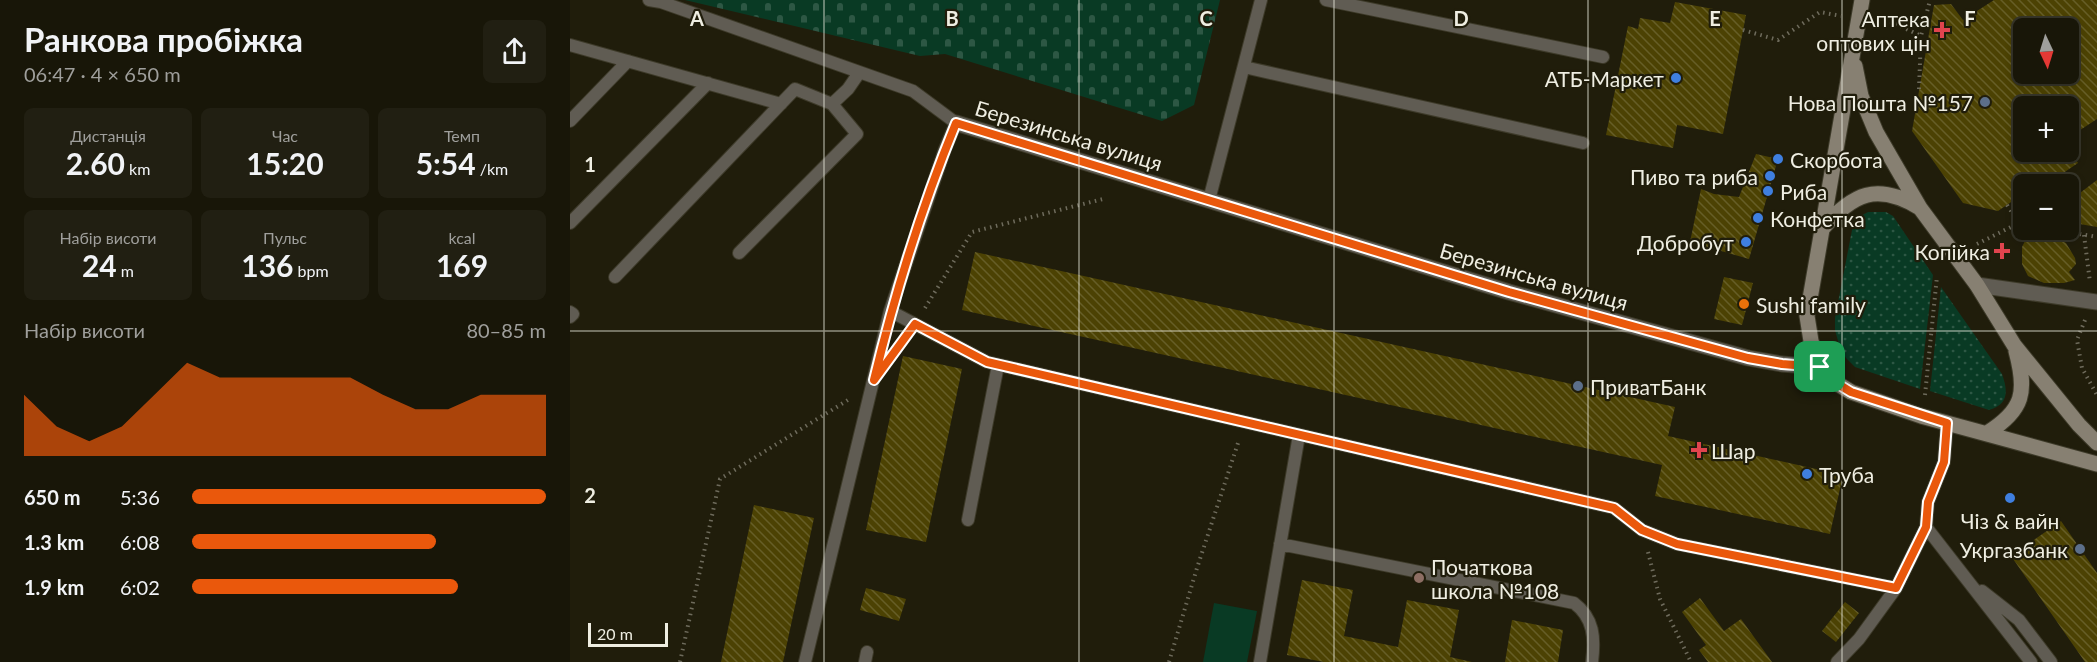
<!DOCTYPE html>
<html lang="uk">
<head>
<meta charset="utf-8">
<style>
  body { margin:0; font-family:Lato,sans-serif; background:#211f12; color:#f1f3f6; height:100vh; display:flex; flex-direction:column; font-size:22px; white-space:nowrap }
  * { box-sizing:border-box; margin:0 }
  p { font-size:20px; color:#9f9f9c }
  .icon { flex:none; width:33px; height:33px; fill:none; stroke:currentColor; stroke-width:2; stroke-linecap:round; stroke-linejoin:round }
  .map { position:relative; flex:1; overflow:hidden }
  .panel { display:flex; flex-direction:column; background:#181608; width:570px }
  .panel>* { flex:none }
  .needle { width:39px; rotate:176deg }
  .fabs { position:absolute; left:1443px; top:18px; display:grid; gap:12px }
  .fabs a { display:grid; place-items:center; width:66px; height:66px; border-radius:9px; background:#181608; box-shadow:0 3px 9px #0003,0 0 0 2px #363529; font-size:30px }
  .scale { position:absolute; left:18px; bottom:15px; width:80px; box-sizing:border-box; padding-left:6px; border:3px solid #efeee2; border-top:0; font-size:16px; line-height:21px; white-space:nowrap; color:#efeee2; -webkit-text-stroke:4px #201d0b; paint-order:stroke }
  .pin { position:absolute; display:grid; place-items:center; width:51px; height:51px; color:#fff; margin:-26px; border-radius:12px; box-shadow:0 3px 9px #0006 }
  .round { display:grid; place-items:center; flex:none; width:63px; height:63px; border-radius:9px; background:#211f12 }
  .overview { display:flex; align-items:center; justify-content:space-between; height:102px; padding:0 24px }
  h1 { font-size:33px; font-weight:700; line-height:45px }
  .figures { display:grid; grid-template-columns:repeat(3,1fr); gap:9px; height:102px; padding:6px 24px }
  .figures div { display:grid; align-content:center; border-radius:9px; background:#211f12; text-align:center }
  .figures b { font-size:30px; font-weight:700 }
  .figures small { font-size:16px; font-weight:400 }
  .figures p { font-size:16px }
  .chart { height:168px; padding:12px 24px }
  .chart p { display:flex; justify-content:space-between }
  .chart svg { width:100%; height:108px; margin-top:6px; fill:#ea580c; opacity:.7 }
  ul { padding:0 24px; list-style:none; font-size:20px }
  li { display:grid; grid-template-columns:96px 72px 1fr; align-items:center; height:45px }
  li i { height:15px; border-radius:8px; background:#ea580c }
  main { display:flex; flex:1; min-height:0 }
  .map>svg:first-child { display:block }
  .grass { fill:url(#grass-dots) }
  .cemetery { fill:url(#cemetery-stones) }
  .garden { fill:#093a24 }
  .building { fill:url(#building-back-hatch); fill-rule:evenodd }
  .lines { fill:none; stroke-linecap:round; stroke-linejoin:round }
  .service-casing { stroke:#3d3a29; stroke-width:14 }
  .minor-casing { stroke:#3d3a29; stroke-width:17 }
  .secondary-casing { stroke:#3d3a29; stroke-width:17 }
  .path { stroke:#6e6b5c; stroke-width:4; stroke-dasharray:1.5 4.5; stroke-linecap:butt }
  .service { stroke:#605c53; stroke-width:12 }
  .minor { stroke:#605c53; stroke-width:15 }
  .secondary { stroke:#878072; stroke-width:15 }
  .route-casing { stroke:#fff; stroke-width:12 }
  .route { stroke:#ea580c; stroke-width:8 }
  .grid { fill:none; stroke:#efeee2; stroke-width:1.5; stroke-opacity:0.55 }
  .health-dot { fill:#e0444e; stroke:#201d0b; stroke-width:2 }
  .shop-dot { fill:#3f7fe0; stroke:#201d0b; stroke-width:2 }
  .service-dot { fill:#5c6f8a; stroke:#201d0b; stroke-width:2 }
  .food-dot { fill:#e8710a; stroke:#201d0b; stroke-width:2 }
  .education-dot { fill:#8d6e63; stroke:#201d0b; stroke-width:2 }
  .labels { text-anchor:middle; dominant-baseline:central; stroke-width:4.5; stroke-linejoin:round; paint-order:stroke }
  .poi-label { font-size:21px; fill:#efeee2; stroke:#201d0b; text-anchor:start }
  .street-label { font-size:21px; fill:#efeee2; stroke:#201d0b }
  .grid-label { font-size:20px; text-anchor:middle; font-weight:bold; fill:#efeee2; stroke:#201d0b; stroke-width:4.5; stroke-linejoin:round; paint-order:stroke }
</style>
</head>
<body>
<main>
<section class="panel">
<div class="overview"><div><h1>Ранкова пробіжка</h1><p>06:47 · 4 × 650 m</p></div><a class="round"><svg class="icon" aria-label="share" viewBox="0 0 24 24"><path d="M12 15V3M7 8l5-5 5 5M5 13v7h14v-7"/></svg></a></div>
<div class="figures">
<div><p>Дистанція</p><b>2.60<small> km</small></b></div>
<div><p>Час</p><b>15:20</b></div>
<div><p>Темп</p><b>5:54<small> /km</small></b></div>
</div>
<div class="figures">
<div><p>Набір висоти</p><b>24<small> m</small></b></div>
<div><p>Пульс</p><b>136<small> bpm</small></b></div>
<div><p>kcal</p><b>169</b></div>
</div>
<div class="chart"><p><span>Набір висоти</span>80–85 m</p>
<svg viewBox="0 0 160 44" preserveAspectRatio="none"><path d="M0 44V19L10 32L20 38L30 32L40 19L50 6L60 12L70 12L80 12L90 12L100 12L110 19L120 25L130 25L140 19L150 19L160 19V44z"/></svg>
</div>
<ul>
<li><b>650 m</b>5:36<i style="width:100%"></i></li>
<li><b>1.3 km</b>6:08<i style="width:69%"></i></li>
<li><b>1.9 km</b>6:02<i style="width:75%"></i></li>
</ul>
</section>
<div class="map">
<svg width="1527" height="662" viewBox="0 0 1527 662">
  <defs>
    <pattern id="grass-dots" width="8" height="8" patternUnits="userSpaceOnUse" patternTransform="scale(1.5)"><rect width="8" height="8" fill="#093a24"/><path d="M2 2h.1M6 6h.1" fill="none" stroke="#2d5744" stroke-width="1.8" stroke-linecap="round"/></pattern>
    <pattern id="cemetery-stones" width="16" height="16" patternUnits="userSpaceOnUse" patternTransform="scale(1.5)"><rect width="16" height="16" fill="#093a24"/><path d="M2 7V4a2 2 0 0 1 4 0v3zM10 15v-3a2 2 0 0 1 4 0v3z" fill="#2d5744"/></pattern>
    <pattern id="building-back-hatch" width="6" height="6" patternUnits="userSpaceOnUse" patternTransform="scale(1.5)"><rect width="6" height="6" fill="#4c4203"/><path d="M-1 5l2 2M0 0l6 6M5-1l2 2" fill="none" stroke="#665e27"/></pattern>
  </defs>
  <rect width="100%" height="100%" fill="#201d0b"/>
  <path class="grass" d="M 1298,212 L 1316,212 L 1323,216 L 1363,275 L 1350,389 L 1285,367 L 1276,358 L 1270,348 L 1265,330 L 1265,318 L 1283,225 L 1285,219 Z
    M 1371,287 L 1432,374 C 1438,391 1439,404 1419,410 L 1360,391 Z"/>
  <path class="cemetery" d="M 115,0 L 650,0 L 624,105 L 592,121 L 375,54 L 350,56 Z"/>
  <path class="garden" d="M 644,603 L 687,611 L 677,662 L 633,662 Z"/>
  <path class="building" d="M 1424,0 L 1527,0 L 1527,119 L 1498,138 L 1498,106 L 1454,106 L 1454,152 L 1498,152 L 1498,148 L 1508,163 L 1477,184 L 1454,184 L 1454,201 L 1451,203 L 1447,198 L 1428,211 L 1393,203 L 1342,131 L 1364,5 L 1381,4 L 1393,20 ZM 1454,28 L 1498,28 L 1498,74 L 1454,74 Z
    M 1105,2 L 1176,15 L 1153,134 L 1107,125 L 1103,148 L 1036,135 L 1058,26 L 1068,29 L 1070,18 L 1100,23 Z
    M 1186,154 L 1208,159 L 1179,259 L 1120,242 L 1131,189 L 1144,194 L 1169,197 Z
    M 1527,180 L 1527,227 L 1498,222 L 1498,202 Z
    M 1468,235 L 1473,241 L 1483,236 L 1496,243 L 1505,258 L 1506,264 L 1499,272 L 1505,280 L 1494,283 L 1474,283 L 1458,276 L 1452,264 L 1452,247 L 1456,239 Z
    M 405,252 L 1105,407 L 1098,436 L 1273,475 L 1260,534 L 1085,496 L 1092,465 L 392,310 Z
    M 1154,277 L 1183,283 L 1172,325 L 1144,319 Z
    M 333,356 L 392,369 L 356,542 L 296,530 Z
    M 184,505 L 244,518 L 213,662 L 151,662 Z
    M 1491,521 L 1527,573 L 1527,662 L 1515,662 L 1441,556 Z
    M 732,580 L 783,590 L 774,636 L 828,647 L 837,600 L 889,610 L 880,657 L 902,662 L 754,662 L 717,655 Z
    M 296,588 L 336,599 L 329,621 L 290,610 Z
    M 1130,598 L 1154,631 L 1171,619 L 1202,662 L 1138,662 L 1129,650 L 1136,645 L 1112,612 Z
    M 1275,602 L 1289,613 L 1266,642 L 1252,631 Z
    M 942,620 L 993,630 L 988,662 L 935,662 Z"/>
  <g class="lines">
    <defs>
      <path id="service" d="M 79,0 L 91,2 L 343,91 L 386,123 L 375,149 L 320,311 L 417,362 L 1044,508 L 1072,530 L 1107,544 L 1326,588
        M 756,0 L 1033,57
        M 0,45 L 211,104
        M 674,67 L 1013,143
        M 262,104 L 278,89 L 289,73
        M 0,121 L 58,61
        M 639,200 L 691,0
        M 0,223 L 138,83
        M 45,277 L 225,89 L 262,104 L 287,134 L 169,253
        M 0,312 L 3,314 L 0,317
        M 398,520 L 428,365
        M 1356,527 L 1461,662
        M 710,544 L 1004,603 C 1024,618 1025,638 1022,662
        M 1412,591 L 1449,620 L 1481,662
        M 235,662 L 320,311
        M 295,662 L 297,652
        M 690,662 L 729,435
        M 1267,662 L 1289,639 L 1326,588 L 1356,527 L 1358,502 L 1374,462 L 1377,423"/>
      <path id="minor" d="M 386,123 L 939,292 L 1178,358 L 1212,364 L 1250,367
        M 1407,285 L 1527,302"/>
      <path id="secondary" d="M 1292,0 L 1237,316 L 1241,341 L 1250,367 L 1263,381 L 1281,392 L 1351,416 L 1527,464
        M 1285,66 L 1291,96 L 1306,132 L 1350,208 L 1407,285 L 1444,345 L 1509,425 L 1527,443
        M 1252,229 C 1283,193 1307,182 1350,208
        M 1417,433 C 1454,410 1457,392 1446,351"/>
    </defs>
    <use href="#service" class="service-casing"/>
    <use href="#minor" class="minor-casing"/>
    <use href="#secondary" class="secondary-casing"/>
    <path class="path" d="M 1308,21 L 1322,22 L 1351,36 L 1360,0
      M 1173,30 L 1208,40 L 1250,12 L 1271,16
      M 1349,89 L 1351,36
      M 1437,205 L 1449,223
      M 1486,230 L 1527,237
      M 1514,235 L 1520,282
      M 1407,244 L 1449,223 L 1454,223
      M 355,308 L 402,232 L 533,199
      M 1515,320 L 1507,340 L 1512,368 L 1527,395
      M 1355,395 L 1367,276
      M 1078,552 L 1090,599 L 1121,662
      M 110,662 L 150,479 L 278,400
      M 599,662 L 627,568 L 669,440"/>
    <use href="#service" class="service"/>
    <use href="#minor" class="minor"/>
    <use href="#secondary" class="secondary"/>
  </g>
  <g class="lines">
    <defs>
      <path id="route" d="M 386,123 L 939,292 L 1178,358 L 1212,364 L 1250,367 L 1263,381 L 1281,392 L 1377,423 L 1374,462 L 1358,502 L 1356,527 L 1326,588 L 1107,544 L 1072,530 L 1044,508 L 417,362 L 345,324 L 304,380 C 325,293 352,206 386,123 Z"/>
    </defs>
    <use href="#route" class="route-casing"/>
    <use href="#route" class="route"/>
  </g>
  <path class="grid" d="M 254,0 L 254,662M 509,0 L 509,662M 764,0 L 764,662M 1018,0 L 1018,662M 1272,0 L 1272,662M 0,331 L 1527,331"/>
  <g class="health-dot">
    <path d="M1369 21h6v6h6v6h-6v6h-6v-6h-6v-6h6z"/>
    <path d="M1429 242h6v6h6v6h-6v6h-6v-6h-6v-6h6z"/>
    <path d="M1126 441h6v6h6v6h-6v6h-6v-6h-6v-6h6z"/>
  </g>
  <g class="shop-dot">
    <circle cx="1106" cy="78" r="6"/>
    <circle cx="1208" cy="159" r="6"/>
    <circle cx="1200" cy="176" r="6"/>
    <circle cx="1198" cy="191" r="6"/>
    <circle cx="1188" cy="218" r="6"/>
    <circle cx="1176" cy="242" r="6"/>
    <circle cx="1237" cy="474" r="6"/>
    <circle cx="1440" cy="498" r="6"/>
  </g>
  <g class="service-dot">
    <circle cx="1415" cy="102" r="6"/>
    <circle cx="1008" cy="386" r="6"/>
    <circle cx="1510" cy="549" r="6"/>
  </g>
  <circle class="food-dot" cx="1174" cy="304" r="6"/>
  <circle class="education-dot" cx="849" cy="578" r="6"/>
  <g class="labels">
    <g class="poi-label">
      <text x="1360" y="18" text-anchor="end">Аптека<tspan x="1360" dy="24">оптових цін</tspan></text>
      <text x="1094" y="78" text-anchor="end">АТБ-Маркет</text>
      <text x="1403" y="102" text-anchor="end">Нова Пошта №157</text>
      <text x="1220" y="159">Скорбота</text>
      <text x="1188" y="176" text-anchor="end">Пиво та риба</text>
      <text x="1210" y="191">Риба</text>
      <text x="1200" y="218">Конфетка</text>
      <text x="1164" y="242" text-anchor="end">Добробут</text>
      <text x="1420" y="251" text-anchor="end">Копійка</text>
      <text x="1186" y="304">Sushi family</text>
      <text x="1020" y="386">ПриватБанк</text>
      <text x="1141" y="450">Шар</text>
      <text x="1249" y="474">Труба</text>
      <text x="1440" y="520" text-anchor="middle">Чіз &amp; вайн</text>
      <text x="1498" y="549" text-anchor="end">Укргазбанк</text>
      <text x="861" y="566">Початкова<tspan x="861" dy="24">школа №108</tspan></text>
    </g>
    <g class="street-label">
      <text transform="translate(499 135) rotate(17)">Березинська вулиця</text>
      <text transform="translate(964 276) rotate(16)">Березинська вулиця</text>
    </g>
  </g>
  <g class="grid-label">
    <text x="127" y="26">A</text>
    <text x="382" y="26">B</text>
    <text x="636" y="26">C</text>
    <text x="891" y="26">D</text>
    <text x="1145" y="26">E</text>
    <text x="1400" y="26">F</text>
    <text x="20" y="172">1</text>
    <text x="20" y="503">2</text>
  </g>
</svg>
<div class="fabs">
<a><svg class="needle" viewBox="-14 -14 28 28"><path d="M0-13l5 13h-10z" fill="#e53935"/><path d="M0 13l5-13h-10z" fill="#9f9f9c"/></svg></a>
<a>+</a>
<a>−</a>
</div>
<div class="scale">20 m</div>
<div class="pin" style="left:1250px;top:367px;background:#1e9e55"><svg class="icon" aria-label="arrive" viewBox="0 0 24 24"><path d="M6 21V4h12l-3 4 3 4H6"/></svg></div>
</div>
</main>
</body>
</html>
